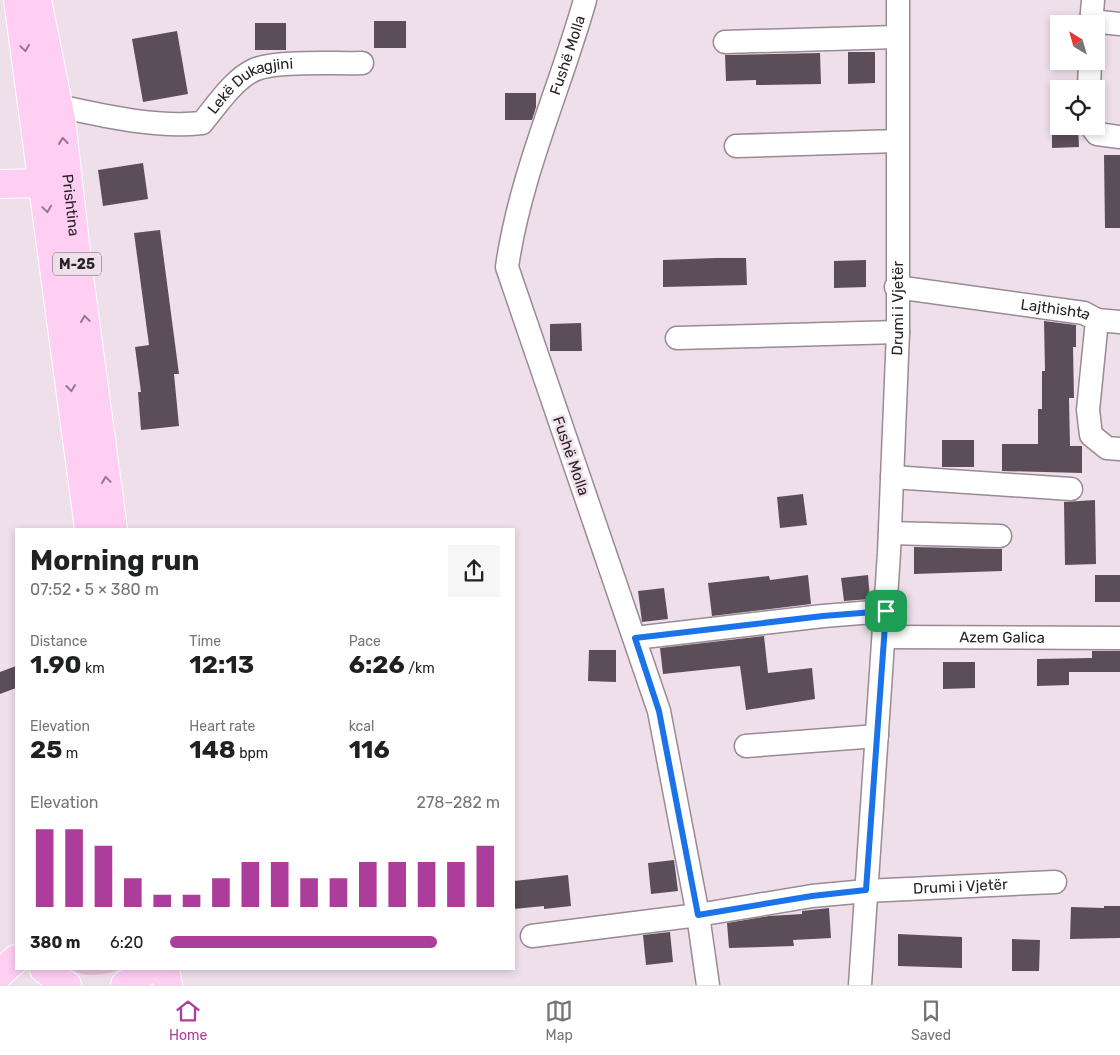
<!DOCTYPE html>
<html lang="en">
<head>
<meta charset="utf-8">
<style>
  body { margin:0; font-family:Rubik,sans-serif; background:#f6f6f6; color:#202124; height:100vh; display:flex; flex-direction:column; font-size:19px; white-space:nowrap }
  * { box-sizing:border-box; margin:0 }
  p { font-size:16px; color:#757577 }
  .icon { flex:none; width:28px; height:28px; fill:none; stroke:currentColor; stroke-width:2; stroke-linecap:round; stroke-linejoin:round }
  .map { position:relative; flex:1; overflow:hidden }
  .sheet { position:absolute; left:15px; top:528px; width:500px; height:442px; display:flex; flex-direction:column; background:#fff; border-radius:0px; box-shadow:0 2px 8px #0003 }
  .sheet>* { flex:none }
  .needle { width:32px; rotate:323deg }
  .tools { position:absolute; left:1050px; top:15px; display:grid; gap:10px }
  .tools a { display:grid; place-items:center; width:55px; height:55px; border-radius:0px; background:#fff; box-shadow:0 2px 8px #0003; font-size:25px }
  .pin { position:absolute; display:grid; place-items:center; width:42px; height:42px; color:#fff; margin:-21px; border-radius:10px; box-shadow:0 2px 8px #0006 }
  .round { display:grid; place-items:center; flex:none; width:52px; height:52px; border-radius:0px; background:#f6f6f6 }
  .summary { display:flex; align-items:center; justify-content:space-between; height:85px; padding:0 15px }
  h1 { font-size:28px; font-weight:700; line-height:38px }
  .stats { display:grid; grid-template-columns:repeat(3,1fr); gap:8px; height:85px; padding:5px 15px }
  .stats div { display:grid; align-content:center }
  .stats b { font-size:25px; font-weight:700 }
  .stats small { font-size:14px; font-weight:400 }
  .stats p { font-size:14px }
  .chart { height:140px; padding:10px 15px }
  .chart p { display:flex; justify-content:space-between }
  .chart svg { width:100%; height:90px; margin-top:5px; stroke:#ad3d9a; stroke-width:6 }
  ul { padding:0 15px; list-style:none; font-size:16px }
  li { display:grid; grid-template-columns:80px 60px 1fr; align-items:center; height:38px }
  li i { height:12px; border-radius:6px; background:#ad3d9a }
  .tabs { display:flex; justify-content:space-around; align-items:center; height:70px; border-top:1px solid #e0e0e0; background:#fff; font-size:14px; color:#757577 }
  .tabs a { display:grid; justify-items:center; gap:2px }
  .tabs .active { color:#ad3d9a }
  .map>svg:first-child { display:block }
  .green { fill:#e7bedc }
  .building { fill:#5c4e58 }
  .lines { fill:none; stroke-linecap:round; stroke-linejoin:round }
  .minor-casing { stroke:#998a95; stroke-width:25 }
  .major-casing { stroke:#fff; stroke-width:30 }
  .minor { stroke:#fff; stroke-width:22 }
  .major { stroke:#fecef3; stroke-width:28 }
  .oneway { stroke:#94788d }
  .route-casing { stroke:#fff; stroke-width:10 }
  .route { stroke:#1a73e8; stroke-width:6 }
  .labels { text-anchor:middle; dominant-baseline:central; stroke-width:5; stroke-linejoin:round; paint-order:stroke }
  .shield { fill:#efdfeb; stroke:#645b62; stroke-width:1 }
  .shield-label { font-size:14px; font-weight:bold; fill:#292327 }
  .street-label { font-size:15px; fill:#292327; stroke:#efdfeb }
</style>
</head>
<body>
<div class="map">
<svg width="1120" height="985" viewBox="0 0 1120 985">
  <rect width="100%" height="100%" fill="#efdfeb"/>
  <path class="green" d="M 69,969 L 120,969 C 104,976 85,978 69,969 Z"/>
  <path class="building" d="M 374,21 L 406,21 L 406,48 L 374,48 Z
    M 255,23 L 286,23 L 286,50 L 255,50 Z
    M 177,31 L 188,94 L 143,102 L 132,39 Z
    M 848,52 L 875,52 L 875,83 L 848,84 Z
    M 820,53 L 821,84 L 756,85 L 756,80 L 726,81 L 725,55 Z
    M 505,93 L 536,93 L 536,107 L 532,120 L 505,120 Z
    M 1052,126 L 1078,126 L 1079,147 L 1052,148 Z
    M 1104,155 L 1120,155 L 1120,228 L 1105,228 Z
    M 143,163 L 148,199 L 103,206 L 98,170 Z
    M 160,230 L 179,374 L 174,374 L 179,426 L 141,430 L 138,392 L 141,392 L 135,347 L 149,345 L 134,233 Z
    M 715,258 L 746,258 L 747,285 L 663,287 L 663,260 Z
    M 866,260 L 866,287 L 834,288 L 834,261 Z
    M 1044,321 L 1076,325 L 1076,347 L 1073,347 L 1074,398 L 1069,398 L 1070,446 L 1082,446 L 1082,473 L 1002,471 L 1002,444 L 1038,444 L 1038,409 L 1042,409 L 1042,371 L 1045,371 Z
    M 581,323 L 582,351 L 550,351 L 550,324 Z
    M 942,440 L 974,440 L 974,467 L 942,467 Z
    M 803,494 L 807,525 L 780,528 L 777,497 Z
    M 1095,500 L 1096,564 L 1065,565 L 1064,502 Z
    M 914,547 L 1002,549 L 1002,571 L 914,574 Z
    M 808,575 L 811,604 L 712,616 L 708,583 L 769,576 L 770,580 Z
    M 868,575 L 870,599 L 844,601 L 841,578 Z
    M 1095,575 L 1120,575 L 1120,602 L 1095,602 Z
    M 664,588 L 668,619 L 642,622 L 638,591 Z
    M 764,636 L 768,673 L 812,668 L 815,699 L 746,710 L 740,666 L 663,674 L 660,648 Z
    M 589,650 L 616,650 L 616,682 L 588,681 Z
    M 1092,651 L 1120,651 L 1120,672 L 1069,672 L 1069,685 L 1037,686 L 1037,659 L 1092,658 Z
    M 943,662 L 975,662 L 975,688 L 943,689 Z
    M 16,666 L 16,688 L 0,694 L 0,672 Z
    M 674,860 L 678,891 L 651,894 L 648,863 Z
    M 568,875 L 571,906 L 544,909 L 544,906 L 514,909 L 514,881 Z
    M 1104,906 L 1120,906 L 1120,938 L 1070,939 L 1071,907 L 1104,908 Z
    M 829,908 L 831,938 L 793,940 L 794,946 L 729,948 L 727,923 L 769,916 L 802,914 L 802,911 Z
    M 670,932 L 673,962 L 646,965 L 643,935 Z
    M 898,934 L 962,937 L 962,968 L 898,966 Z
    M 1012,939 L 1040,940 L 1039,971 L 1012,971 Z"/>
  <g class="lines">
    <defs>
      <g id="minor">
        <path d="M 1091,21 L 1120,24"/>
        <path d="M 1091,24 L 1093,0"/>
        <path d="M 725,42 L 897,37"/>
        <path d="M 1089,89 L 1090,61"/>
        <path id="s1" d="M 58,106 C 104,116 156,128 202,123 C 216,106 234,79 254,70 C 274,60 337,64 362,63"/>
        <path d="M 1091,126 L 1097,134 L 1120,137"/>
        <path d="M 736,146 L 897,141"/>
        <path id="s2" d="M 896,287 L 1084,313 L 1097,320 L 1088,410 L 1091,435 L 1107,448 L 1120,449"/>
        <path d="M 1097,320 L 1120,322"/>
        <path d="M 677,338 L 898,332"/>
        <path d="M 892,477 L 1071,489"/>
        <path d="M 890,533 L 1000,536"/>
        <path id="s3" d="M 884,637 L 1120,638"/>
        <path d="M 635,638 L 823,616 L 886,611"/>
        <path d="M 746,746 L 877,736"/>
        <path id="s4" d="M 532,936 L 698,915 L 659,711 L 507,267 C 520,175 560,89 585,0"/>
        <path id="s5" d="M 708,985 L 698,915 L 812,896 L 866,891 L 1055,882"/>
        <path id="s6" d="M 860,985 L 889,553 L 898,332 L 898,0"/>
      </g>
      <g id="major">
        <path d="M 18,0 L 89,529"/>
        <path id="s7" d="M 37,0 L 61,119 L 77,261 L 113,529"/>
        <path d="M 0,184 L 43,183 L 61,178"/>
        <path d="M 44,969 L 67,985"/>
        <path d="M 165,969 L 168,985"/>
        <path d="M 0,973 L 16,959"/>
        <path d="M 125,985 L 149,969"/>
      </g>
    </defs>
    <use href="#minor" class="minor-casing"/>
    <use href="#major" class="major-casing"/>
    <use href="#minor" class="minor"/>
    <use href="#major" class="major"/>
  </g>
  <defs><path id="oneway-chevron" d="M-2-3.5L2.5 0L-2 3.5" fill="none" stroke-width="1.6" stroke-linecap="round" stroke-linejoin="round" transform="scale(1.25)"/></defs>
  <g class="oneway">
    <use href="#oneway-chevron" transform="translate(25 48) rotate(82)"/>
    <use href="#oneway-chevron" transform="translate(63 141) rotate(-97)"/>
    <use href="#oneway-chevron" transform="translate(47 209) rotate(82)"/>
    <use href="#oneway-chevron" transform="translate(85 319) rotate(-98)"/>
    <use href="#oneway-chevron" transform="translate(71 388) rotate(83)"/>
    <use href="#oneway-chevron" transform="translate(106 480) rotate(-98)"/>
  </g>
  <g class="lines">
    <defs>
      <path id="route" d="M 886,611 L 866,890 L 812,896 L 698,915 L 659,711 L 635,638 L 823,616 Z"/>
    </defs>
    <use href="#route" class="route-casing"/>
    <use href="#route" class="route"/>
  </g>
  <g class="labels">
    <rect class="shield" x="53" y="252.5" width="48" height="23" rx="4"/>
    <g class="shield-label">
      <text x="77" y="264">M-25</text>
    </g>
    <g class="street-label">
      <text stroke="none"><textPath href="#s4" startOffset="1065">Fushë Molla</textPath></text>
      <text stroke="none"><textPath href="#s1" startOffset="210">Lekë Dukagjini</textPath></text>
      <text stroke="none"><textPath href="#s7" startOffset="208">Prishtina</textPath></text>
      <text stroke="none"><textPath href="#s6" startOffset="678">Drumi i Vjetër</textPath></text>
      <text stroke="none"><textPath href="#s2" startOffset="161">Lajthishta</textPath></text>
      <text transform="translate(571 456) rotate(71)">Fushë Molla</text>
      <text stroke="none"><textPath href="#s3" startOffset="118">Azem Galica</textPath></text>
      <text stroke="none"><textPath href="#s5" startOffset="335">Drumi i Vjetër</textPath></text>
    </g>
  </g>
</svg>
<div class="tools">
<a><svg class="needle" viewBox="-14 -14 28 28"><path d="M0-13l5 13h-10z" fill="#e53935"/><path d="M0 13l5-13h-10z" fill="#757577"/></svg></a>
<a><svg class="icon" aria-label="locate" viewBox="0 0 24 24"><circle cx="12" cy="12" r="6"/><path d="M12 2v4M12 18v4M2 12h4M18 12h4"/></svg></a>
</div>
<div class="pin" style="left:886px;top:611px;background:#1e9e55"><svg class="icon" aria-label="arrive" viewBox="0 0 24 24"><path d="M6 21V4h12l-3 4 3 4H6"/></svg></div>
<section class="sheet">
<div class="summary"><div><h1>Morning run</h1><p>07:52 · 5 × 380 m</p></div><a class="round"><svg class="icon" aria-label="share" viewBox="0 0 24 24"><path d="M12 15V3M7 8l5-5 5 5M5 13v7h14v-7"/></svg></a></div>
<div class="stats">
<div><p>Distance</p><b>1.90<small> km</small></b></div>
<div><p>Time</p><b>12:13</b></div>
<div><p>Pace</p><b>6:26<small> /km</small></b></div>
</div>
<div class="stats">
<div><p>Elevation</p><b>25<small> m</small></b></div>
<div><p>Heart rate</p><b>148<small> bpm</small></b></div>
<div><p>kcal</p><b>116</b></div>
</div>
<div class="chart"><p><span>Elevation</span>278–282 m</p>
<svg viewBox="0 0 160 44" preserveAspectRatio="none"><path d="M5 44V6M15 44V6M25 44V14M35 44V30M45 44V38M55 44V38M65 44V30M75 44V22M85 44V22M95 44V30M105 44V30M115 44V22M125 44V22M135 44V22M145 44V22M155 44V14"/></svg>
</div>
<ul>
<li><b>380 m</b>6:20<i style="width:81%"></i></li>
</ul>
</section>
</div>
<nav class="tabs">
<a class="active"><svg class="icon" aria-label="home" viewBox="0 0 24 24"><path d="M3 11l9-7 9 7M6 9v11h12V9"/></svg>Home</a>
<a><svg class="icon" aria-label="map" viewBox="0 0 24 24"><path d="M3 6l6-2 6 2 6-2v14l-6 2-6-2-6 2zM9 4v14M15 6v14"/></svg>Map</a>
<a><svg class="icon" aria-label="saved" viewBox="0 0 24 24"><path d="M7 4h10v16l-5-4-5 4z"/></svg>Saved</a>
</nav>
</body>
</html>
